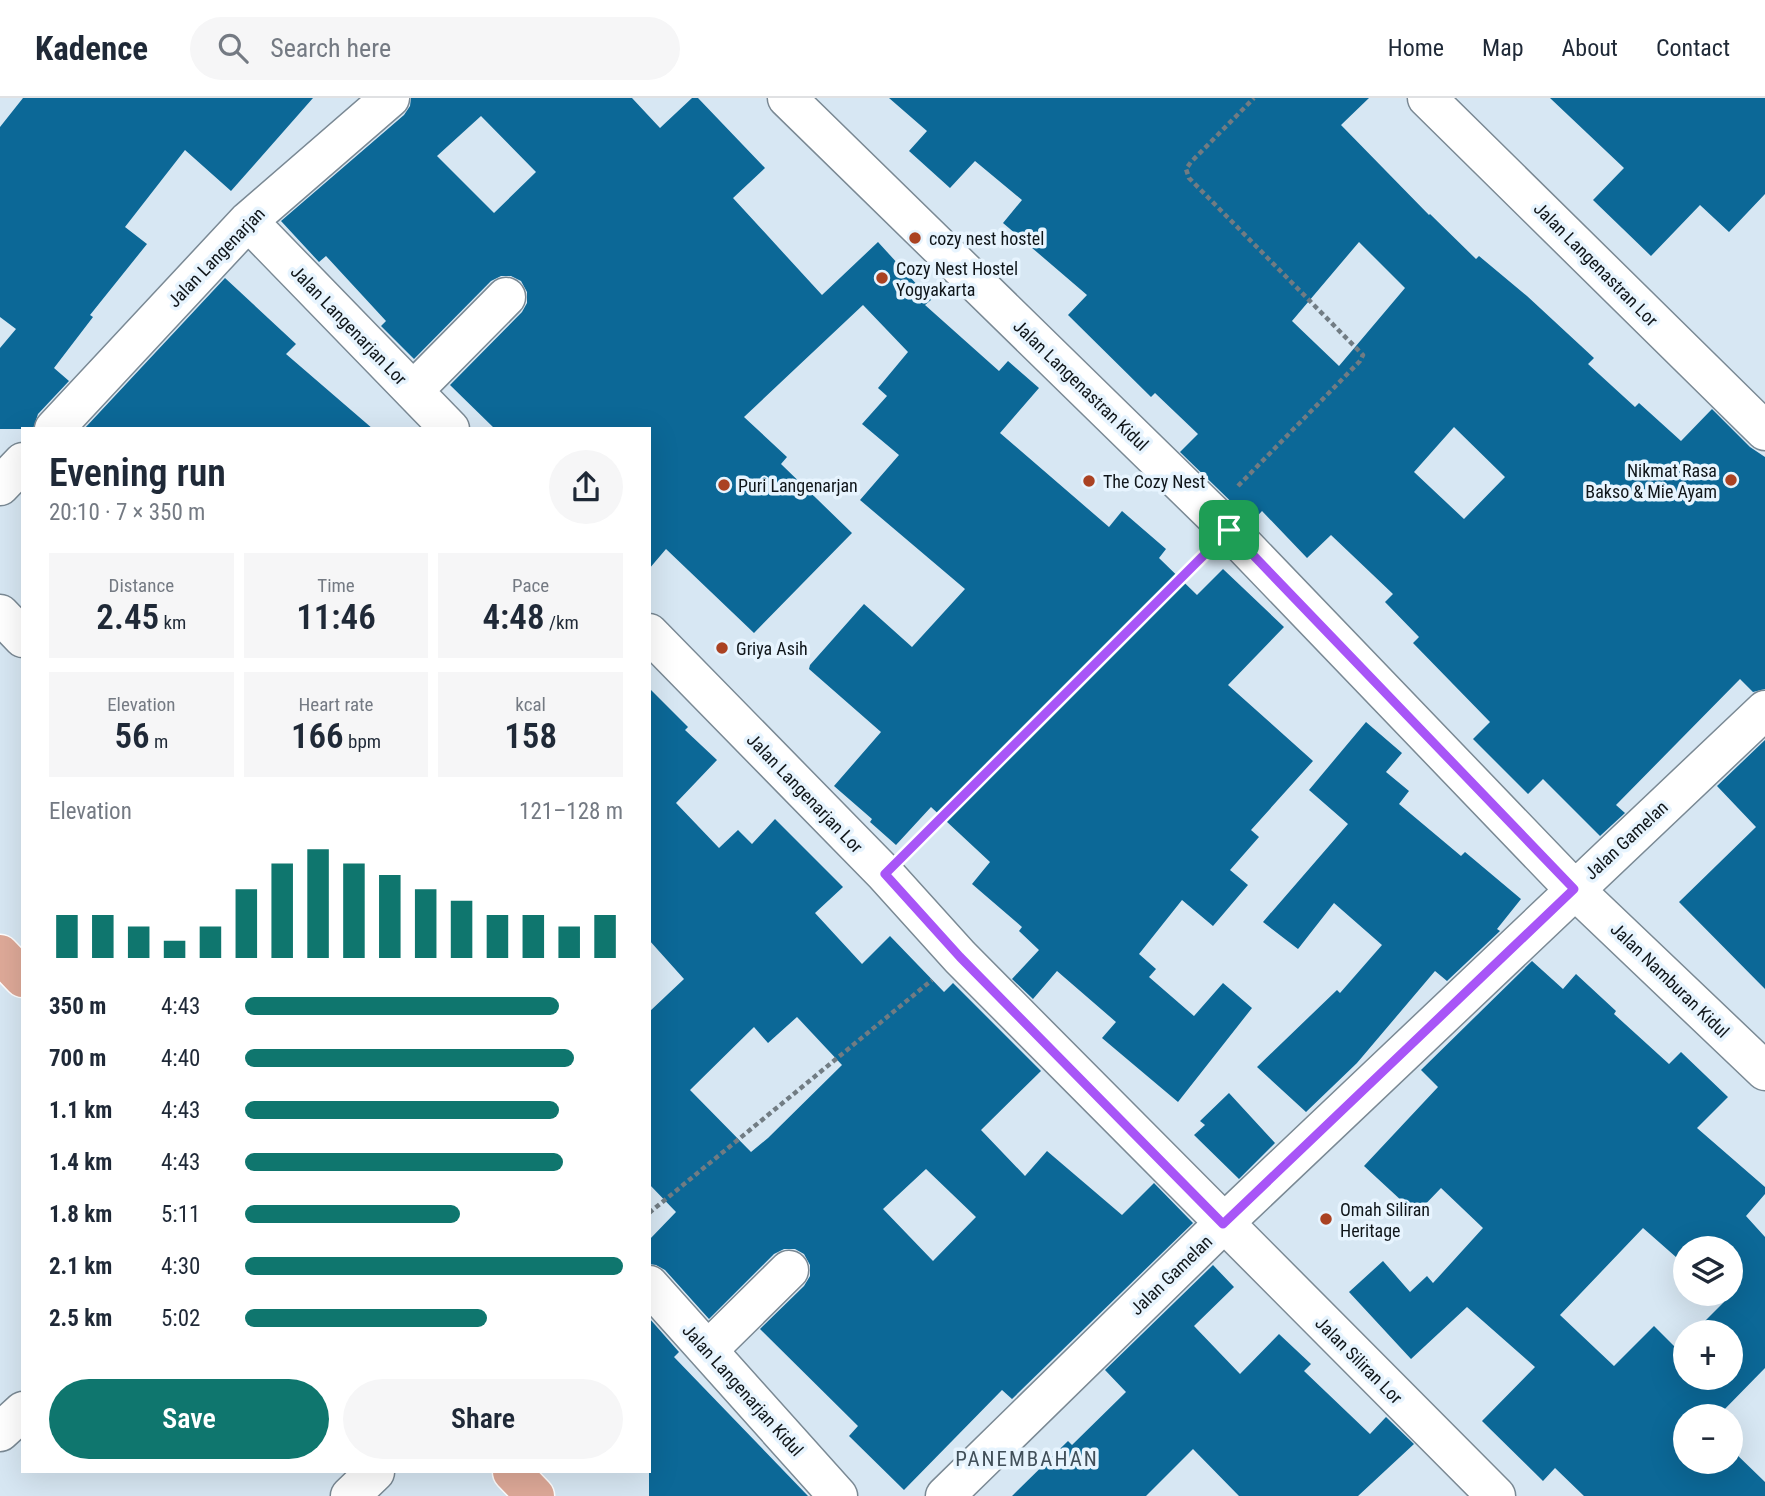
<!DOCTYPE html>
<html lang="en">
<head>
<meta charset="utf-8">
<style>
  body { margin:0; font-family:"Roboto Condensed",sans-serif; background:#f6f6f7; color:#1f2937; height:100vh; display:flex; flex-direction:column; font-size:26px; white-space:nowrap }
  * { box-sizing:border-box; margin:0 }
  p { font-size:23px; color:#747a83 }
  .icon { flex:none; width:38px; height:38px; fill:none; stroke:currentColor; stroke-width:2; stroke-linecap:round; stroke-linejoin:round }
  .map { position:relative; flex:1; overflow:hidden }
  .details { position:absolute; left:21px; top:329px; width:630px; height:1046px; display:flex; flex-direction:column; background:#fff; border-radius:0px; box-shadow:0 7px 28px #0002 }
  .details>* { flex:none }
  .fabs { position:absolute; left:1673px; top:1138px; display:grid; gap:14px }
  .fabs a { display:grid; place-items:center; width:70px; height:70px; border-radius:50%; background:#fff; box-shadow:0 7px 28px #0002; font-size:35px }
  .pin { position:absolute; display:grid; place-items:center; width:60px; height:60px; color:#fff; margin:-30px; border-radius:14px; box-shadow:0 4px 10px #0006 }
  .round { display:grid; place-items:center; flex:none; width:74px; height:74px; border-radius:37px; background:#f6f6f7 }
  .summary { display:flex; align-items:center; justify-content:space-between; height:119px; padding:0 28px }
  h1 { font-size:38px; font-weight:600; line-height:52px }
  .figures { display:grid; grid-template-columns:repeat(3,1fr); gap:10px; height:119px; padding:7px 28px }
  .figures div { display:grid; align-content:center; border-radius:0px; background:#f6f6f7; text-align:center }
  .figures b { font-size:35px; font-weight:600 }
  .figures small { font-size:19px; font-weight:400 }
  .figures p { font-size:19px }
  .chart { height:196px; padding:14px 28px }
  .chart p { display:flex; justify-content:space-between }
  .chart svg { width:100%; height:126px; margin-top:7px; stroke:#0f766e; stroke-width:6 }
  .action { display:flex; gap:14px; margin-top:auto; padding:14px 28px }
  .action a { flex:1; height:80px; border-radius:42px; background:#0f766e; color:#fff; font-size:28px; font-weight:600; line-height:80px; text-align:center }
  .action a+a { background:#f6f6f7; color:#1f2937 }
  ul { padding:0 28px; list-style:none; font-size:23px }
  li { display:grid; grid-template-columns:112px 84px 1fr; align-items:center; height:52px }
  li i { height:18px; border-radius:9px; background:#0f766e }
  header { display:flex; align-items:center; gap:42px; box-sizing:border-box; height:98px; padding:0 35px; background:#fff; border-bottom:2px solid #e0e1e3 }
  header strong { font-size:33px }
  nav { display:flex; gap:38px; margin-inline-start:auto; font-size:24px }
  .search { width:490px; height:63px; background:#f6f6f7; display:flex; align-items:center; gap:18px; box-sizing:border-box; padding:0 24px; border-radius:38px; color:#747a83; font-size:26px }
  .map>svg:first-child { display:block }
  .building { fill:#0c6897; fill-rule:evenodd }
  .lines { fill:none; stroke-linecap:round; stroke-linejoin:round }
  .minor-casing { stroke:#7a8994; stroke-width:41 }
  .major-casing { stroke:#fff; stroke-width:41 }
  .path { stroke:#717c83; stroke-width:4.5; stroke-dasharray:5 3.5; stroke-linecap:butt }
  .minor { stroke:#fff; stroke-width:38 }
  .major { stroke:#dea998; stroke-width:38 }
  .route-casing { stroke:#fff; stroke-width:14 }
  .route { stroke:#a855f7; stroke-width:9 }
  .poi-dot { fill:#aa4222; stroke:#e7f4fe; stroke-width:2.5 }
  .labels { text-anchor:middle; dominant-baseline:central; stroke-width:7; stroke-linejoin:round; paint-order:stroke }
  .poi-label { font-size:18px; fill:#10161a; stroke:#e7f4fe; text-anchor:start }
  .street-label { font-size:18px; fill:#10161a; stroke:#e7f4fe }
  .quarter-label { font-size:21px; letter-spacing:2px; fill:#414f59; stroke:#e7f4fe }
</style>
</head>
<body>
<header>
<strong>Kadence</strong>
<div class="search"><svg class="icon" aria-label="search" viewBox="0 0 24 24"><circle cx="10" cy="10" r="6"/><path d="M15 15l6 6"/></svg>Search here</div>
<nav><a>Home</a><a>Map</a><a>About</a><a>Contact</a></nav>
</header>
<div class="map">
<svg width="1765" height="1398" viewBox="0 0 1765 1398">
  <rect width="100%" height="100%" fill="#d7e7f3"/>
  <path class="building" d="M 23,0 L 313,0 L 231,93 L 185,52 L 125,129 L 147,146 L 90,217 L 93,219 L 54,270 L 69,283 L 38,316 L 33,331 L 0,331 L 0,250 L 16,231 L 0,219 L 0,29 Z
    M 411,0 L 632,0 L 660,30 L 692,0 L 698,0 L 765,70 L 733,100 L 822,197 L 878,144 L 931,202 L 925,207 L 999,273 L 1008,263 L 1039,290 L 1000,335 L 1109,429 L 1122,413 L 1166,451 L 1159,460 L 1197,497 L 1223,471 L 1284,529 L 1228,587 L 1313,663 L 1251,732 L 1259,739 L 1230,772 L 1248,787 L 1213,828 L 1182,802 L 1139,856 L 1156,871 L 1149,879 L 1194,918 L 1223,885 L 1252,910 L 1178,1004 L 1102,940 L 1116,924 L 1057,873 L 1033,901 L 1012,881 L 1039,852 L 1019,833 L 1022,829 L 972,786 L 990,764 L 931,709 L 896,747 L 870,724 L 872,721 L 834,688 L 881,634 L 809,571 L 810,567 L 864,506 L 912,549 L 965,491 L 860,402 L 899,357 L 862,326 L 887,298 L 878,290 L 908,254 L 863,207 L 744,319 L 787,359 L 781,366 L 852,435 L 754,535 L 666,451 L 649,471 L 649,331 L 495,331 L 450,287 L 522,214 L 527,205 L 527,194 L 521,183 L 511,178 L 501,178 L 491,183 L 414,261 L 381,228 L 386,223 L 326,158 L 319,164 L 281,123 L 404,17 L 410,8 ZM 481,18 L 536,74 L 494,115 L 437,58 Z
    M 889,0 L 1369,0 L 1341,27 L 1429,117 L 1430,116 L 1476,161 L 1479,158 L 1527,198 L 1594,260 L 1588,266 L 1635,309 L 1639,305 L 1681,343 L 1712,311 L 1750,349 L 1765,359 L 1765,591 L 1753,594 L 1740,581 L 1616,707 L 1625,715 L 1600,738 L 1543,681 L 1528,696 L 1473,641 L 1490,624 L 1413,545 L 1419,539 L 1385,504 L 1393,496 L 1331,437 L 1307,460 L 1262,413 L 1252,424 L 1180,354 L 1198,336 L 1155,295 L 1151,299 L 1068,217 L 1087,197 L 1003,125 L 1022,102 L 975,63 L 950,90 L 909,53 L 927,33 ZM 1359,144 L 1405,190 L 1339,268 L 1292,223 ZM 1454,329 L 1505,379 L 1464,421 L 1414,374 Z
    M 1550,0 L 1765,0 L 1765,96 L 1729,134 L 1700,107 L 1651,158 L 1593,102 L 1624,70 Z
    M 225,180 L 296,246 L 286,256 L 373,331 L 84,331 Z
    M 649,590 L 688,629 L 685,632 L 717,662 L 676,705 L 719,750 L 738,732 L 752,746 L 775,721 L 843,789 L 815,815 L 862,866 L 890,838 L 944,894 L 953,885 L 1041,973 L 981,1032 L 1025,1078 L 1047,1053 L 1122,1117 L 1154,1085 L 1193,1125 L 1012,1301 L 1002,1292 L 904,1392 L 849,1338 L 858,1328 L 760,1231 L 804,1188 L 810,1178 L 810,1167 L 804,1156 L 795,1151 L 784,1151 L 774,1156 L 709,1221 L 665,1172 L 656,1167 L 649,1166 L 649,1142 L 676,1114 L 649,1086 L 649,914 L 684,881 L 649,842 ZM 797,919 L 842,967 L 768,1040 L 751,1054 L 690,992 L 754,929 L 768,945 ZM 926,1071 L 976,1119 L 933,1163 L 883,1111 Z
    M 1366,624 L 1402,655 L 1386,674 L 1409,693 L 1399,706 L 1461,758 L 1465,754 L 1521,801 L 1497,831 L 1500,833 L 1447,883 L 1435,873 L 1357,965 L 1306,1014 L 1257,969 L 1337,892 L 1340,895 L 1382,847 L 1334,805 L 1298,851 L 1263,824 L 1348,726 L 1309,692 Z
    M 1765,642 L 1765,891 L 1679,804 L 1756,729 L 1717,688 Z
    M 1532,863 L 1563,891 L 1576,876 L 1616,913 L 1614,916 L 1669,966 L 1681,954 L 1728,999 L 1697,1030 L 1765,1089 L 1765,1096 L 1746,1118 L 1765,1139 L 1765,1270 L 1718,1318 L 1685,1318 L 1685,1363 L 1731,1363 L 1731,1351 L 1765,1384 L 1765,1398 L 1584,1398 L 1555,1370 L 1543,1383 L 1482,1323 L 1535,1269 L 1467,1209 L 1411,1261 L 1349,1194 L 1383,1163 L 1410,1194 L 1427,1178 L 1433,1185 L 1483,1130 L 1441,1090 L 1416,1116 L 1364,1068 L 1438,989 L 1421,972 ZM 1643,1130 L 1685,1167 L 1685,1150 L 1731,1150 L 1731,1195 L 1715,1195 L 1724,1204 L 1694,1234 L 1731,1234 L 1731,1279 L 1685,1279 L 1685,1243 L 1677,1251 L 1654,1228 L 1614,1268 L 1560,1217 Z
    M 1229,995 L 1275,1045 L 1239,1081 L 1194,1037 L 1205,1027 L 1200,1023 Z
    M 1213,1167 L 1234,1189 L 1194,1228 L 1240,1276 L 1279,1236 L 1311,1266 L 1304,1273 L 1370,1336 L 1386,1319 L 1414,1346 L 1358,1398 L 1239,1398 L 1193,1351 L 1146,1398 L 1012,1398 L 1068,1343 L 1072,1347 L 1126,1294 L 1105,1272 Z
    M 649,1220 L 679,1254 L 674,1259 L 808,1398 L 649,1398 Z"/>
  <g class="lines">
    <defs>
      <path id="minor" d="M 787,0 L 1229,432 L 1574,791 L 1765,973
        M 1427,0 L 1765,333
        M 248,123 L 450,331
        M 413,293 L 506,199
        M 54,331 L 248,123 L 390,0
        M 0,388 L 23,364
        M 0,516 L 23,540
        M 649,535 L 885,776 L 960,859 L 1496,1398
        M 649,1187 L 838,1398
        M 708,1252 L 789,1172
        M 0,1334 L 23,1313
        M 350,1398 L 375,1374
        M 945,1398 L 1223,1126 L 1765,612"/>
      <path id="major" d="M 0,856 L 23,880
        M 512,1374 L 535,1398"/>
    </defs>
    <use href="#minor" class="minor-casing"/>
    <use href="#major" class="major-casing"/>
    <path class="path" d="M 1238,388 L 1360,263 L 1363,257 L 1189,80 L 1186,71 L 1191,64 L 1254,0
      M 912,749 L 1203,458
      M 649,1115 L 932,882"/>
    <use href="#minor" class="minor"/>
    <use href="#major" class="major"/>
  </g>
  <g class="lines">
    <defs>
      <path id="route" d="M 1229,432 L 1574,791 L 1223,1126 L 960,859 L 885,776 Z"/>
    </defs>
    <use href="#route" class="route-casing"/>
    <use href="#route" class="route"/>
  </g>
  <g class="poi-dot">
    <circle cx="915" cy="140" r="7"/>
    <circle cx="882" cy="180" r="7"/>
    <circle cx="1731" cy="382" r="7"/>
    <circle cx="1089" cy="383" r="7"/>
    <circle cx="724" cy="387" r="7"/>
    <circle cx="722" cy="550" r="7"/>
    <circle cx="1326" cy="1121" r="7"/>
  </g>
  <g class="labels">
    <g class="poi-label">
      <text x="929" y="140">cozy nest hostel</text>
      <text x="896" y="170">Cozy Nest Hostel<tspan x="896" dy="21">Yogyakarta</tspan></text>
      <text x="1717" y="372" text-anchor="end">Nikmat Rasa<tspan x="1717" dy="21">Bakso &amp; Mie Ayam</tspan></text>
      <text x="1103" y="383">The Cozy Nest</text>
      <text x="738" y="387">Puri Langenarjan</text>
      <text x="736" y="550">Griya Asih</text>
      <text x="1340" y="1111">Omah Siliran<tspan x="1340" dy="21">Heritage</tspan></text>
    </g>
    <g class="street-label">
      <text transform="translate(216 159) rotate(-46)">Jalan Langenarjan</text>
      <text transform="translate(1596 166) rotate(45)">Jalan Langenastran Lor</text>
      <text transform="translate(349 227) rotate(46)">Jalan Langenarjan Lor</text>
      <text transform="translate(1081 287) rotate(44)">Jalan Langenastran Kidul</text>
      <text transform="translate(805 695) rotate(46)">Jalan Langenarjan Lor</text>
      <text transform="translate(1626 742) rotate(-43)">Jalan Gamelan</text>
      <text transform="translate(1670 882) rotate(44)">Jalan Namburan Kidul</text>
      <text transform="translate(1171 1177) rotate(-44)">Jalan Gamelan</text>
      <text transform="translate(1359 1262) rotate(45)">Jalan Siliran Lor</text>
      <text transform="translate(743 1292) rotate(48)">Jalan Langenarjan Kidul</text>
    </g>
    <g class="quarter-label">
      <text x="1027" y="1361">PANEMBAHAN</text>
    </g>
  </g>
</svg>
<div class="fabs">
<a><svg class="icon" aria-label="layers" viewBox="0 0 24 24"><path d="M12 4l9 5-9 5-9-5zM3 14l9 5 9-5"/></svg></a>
<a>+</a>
<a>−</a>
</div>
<div class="pin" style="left:1229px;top:432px;background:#1e9e55"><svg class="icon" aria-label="arrive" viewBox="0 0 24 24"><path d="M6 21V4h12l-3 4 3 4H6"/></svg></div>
<section class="details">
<div class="summary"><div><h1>Evening run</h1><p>20:10 · 7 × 350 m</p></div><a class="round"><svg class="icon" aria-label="share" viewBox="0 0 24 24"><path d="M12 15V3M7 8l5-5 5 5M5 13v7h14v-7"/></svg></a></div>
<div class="figures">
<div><p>Distance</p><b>2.45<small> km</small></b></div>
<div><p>Time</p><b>11:46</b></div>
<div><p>Pace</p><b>4:48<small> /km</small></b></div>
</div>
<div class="figures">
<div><p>Elevation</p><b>56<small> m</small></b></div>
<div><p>Heart rate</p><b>166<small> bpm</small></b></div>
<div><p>kcal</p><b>158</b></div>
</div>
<div class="chart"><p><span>Elevation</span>121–128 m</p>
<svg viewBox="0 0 160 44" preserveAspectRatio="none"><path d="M5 44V29M15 44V29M25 44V33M35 44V38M45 44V33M55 44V20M65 44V11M75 44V6M85 44V11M95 44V15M105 44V20M115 44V24M125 44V29M135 44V29M145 44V33M155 44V29"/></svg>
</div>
<ul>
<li><b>350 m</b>4:43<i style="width:83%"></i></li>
<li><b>700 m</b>4:40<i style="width:87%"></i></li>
<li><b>1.1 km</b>4:43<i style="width:83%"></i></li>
<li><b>1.4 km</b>4:43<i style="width:84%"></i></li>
<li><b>1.8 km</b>5:11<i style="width:57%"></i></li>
<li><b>2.1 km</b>4:30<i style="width:100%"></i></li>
<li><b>2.5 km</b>5:02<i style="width:64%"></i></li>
</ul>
<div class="action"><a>Save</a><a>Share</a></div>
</section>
</div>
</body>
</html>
